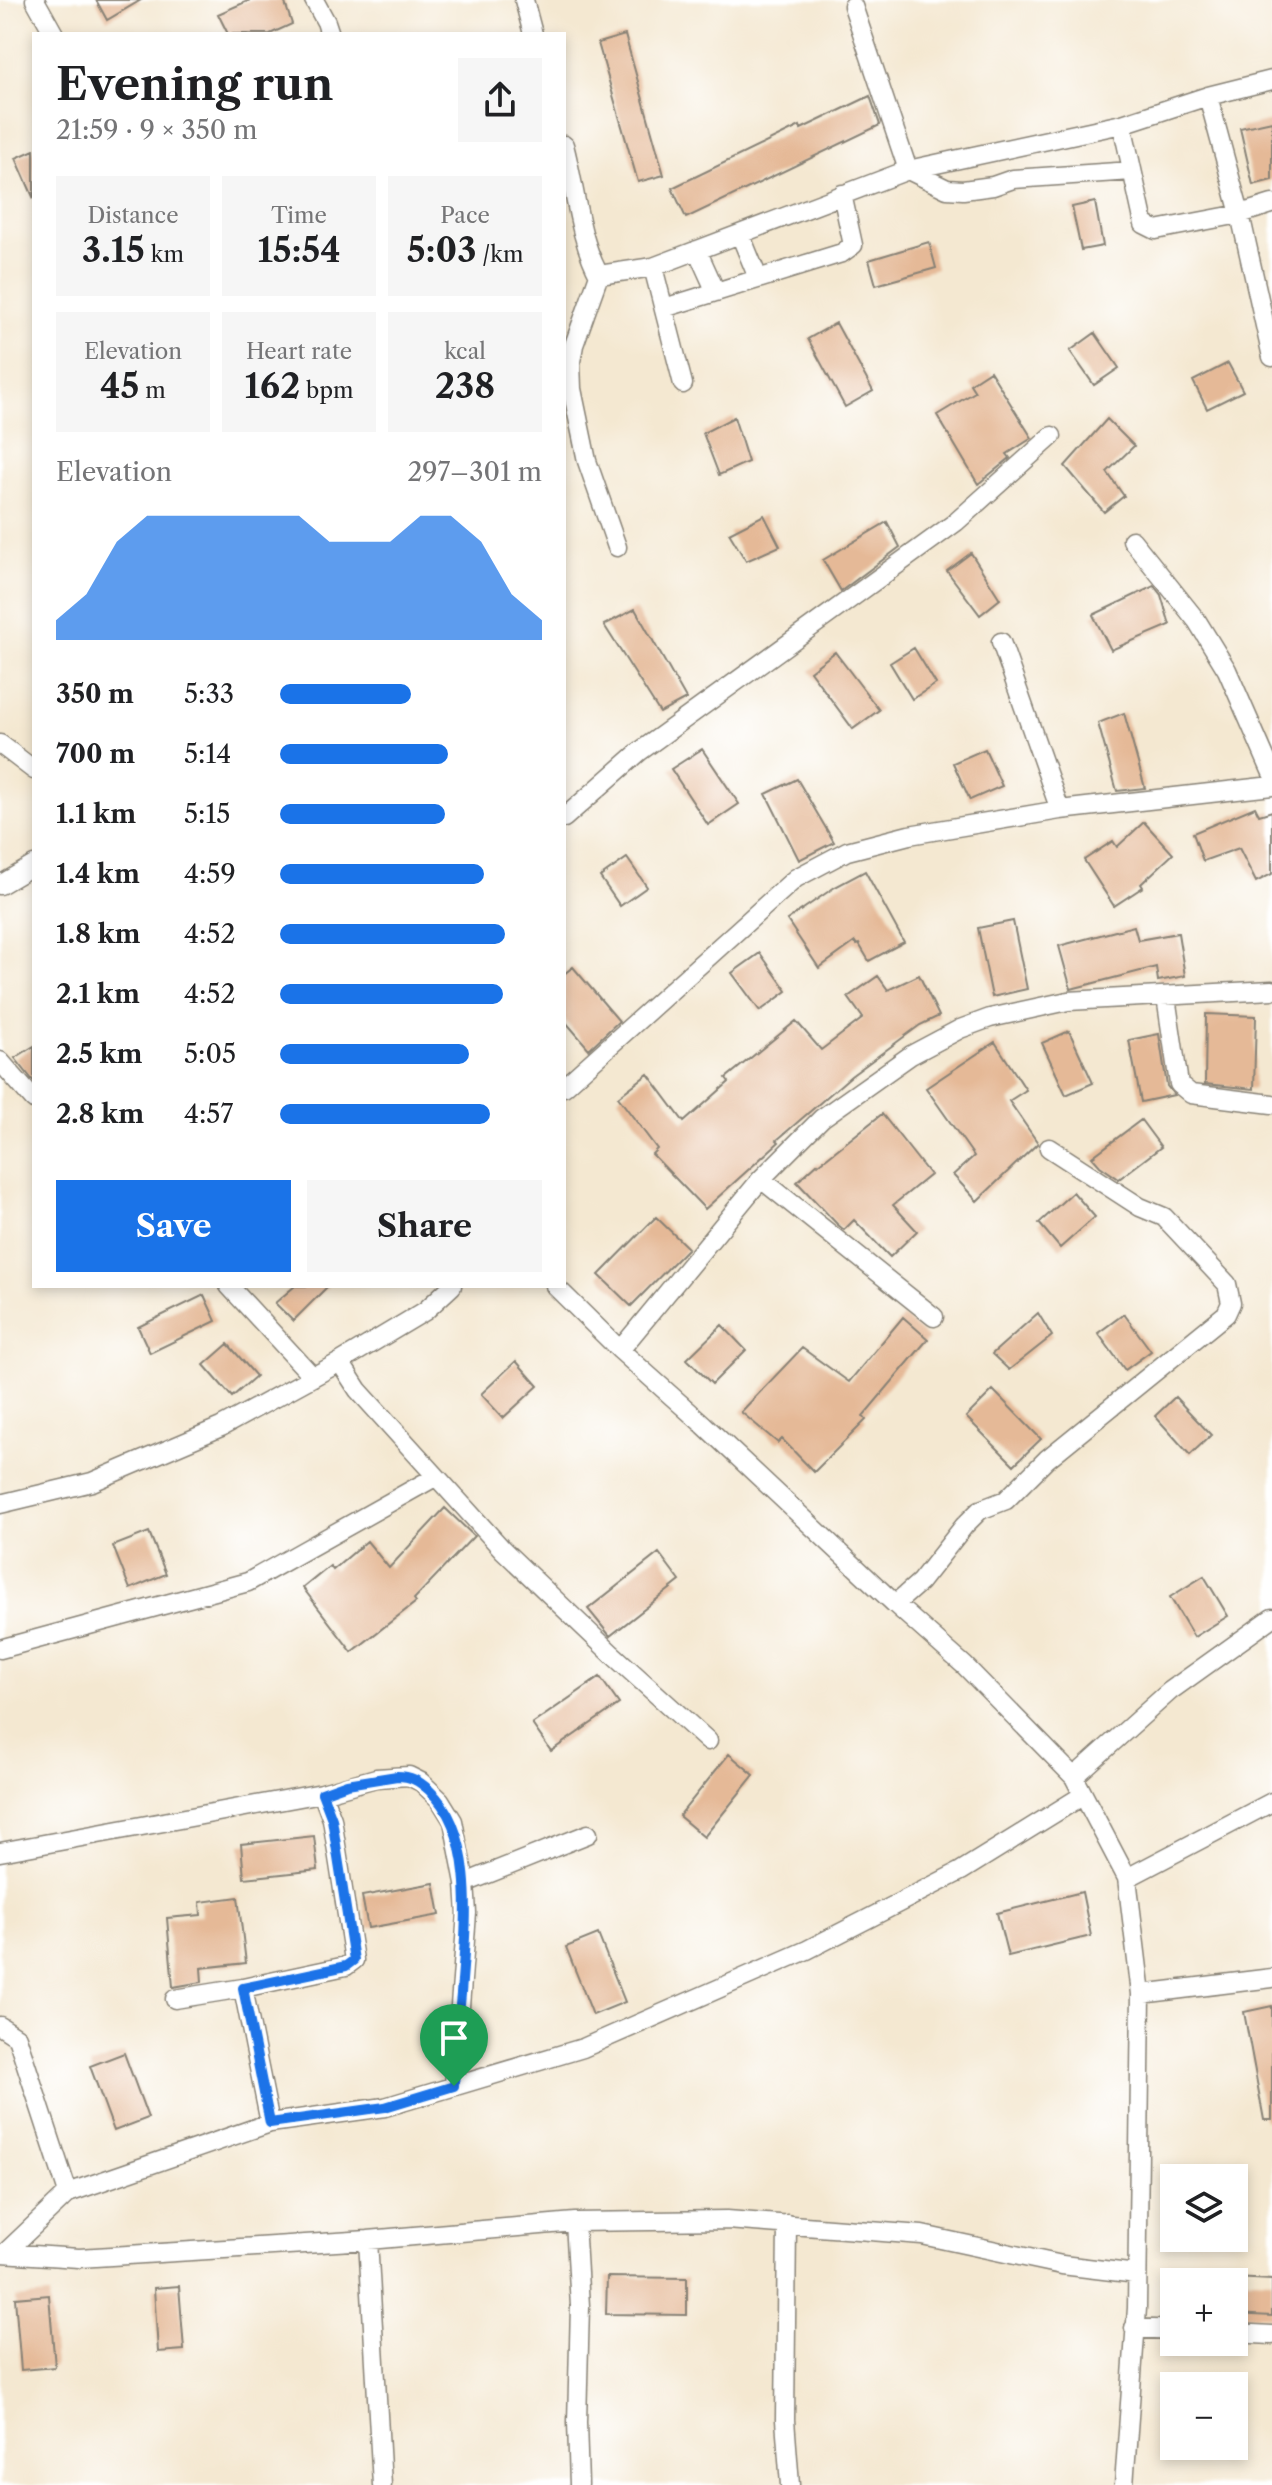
<!DOCTYPE html>
<html lang="en">
<head>
<meta charset="utf-8">
<style>
  body { margin:0; font-family:"Libre Caslon Text",serif; background:#f6f6f6; color:#202124; height:100vh; display:flex; flex-direction:column; font-size:30px; white-space:nowrap }
  * { box-sizing:border-box; margin:0 }
  p { font-size:26px; color:#757577 }
  .icon { flex:none; width:44px; height:44px; fill:none; stroke:currentColor; stroke-width:2; stroke-linecap:round; stroke-linejoin:round }
  .map { position:relative; flex:1; overflow:hidden }
  .drawer { position:absolute; left:32px; top:32px; width:534px; height:1256px; display:flex; flex-direction:column; background:#fff; border-radius:0px; box-shadow:0 4px 12px #0003 }
  .drawer>* { flex:none }
  .controls { position:absolute; left:1160px; top:2164px; display:grid; gap:16px }
  .controls a { display:grid; place-items:center; width:88px; height:88px; border-radius:0px; background:#fff; box-shadow:0 4px 12px #0003; font-size:40px }
  .pin { position:absolute; display:grid; place-items:center; width:68px; height:68px; color:#fff; margin:-82px -34px; border-radius:50% 50% 50% 0; rotate:-45deg; box-shadow:0 0 8px #0007 }
  .pin .icon { rotate:45deg }
  .round { display:grid; place-items:center; flex:none; width:84px; height:84px; border-radius:0px; background:#f6f6f6 }
  .overview { display:flex; align-items:center; justify-content:space-between; height:136px; padding:0 24px }
  h1 { font-size:44px; font-weight:700; line-height:60px }
  .stats { display:grid; grid-template-columns:repeat(3,1fr); gap:12px; height:136px; padding:8px 24px }
  .stats div { display:grid; align-content:center; border-radius:0px; background:#f6f6f6; text-align:center }
  .stats b { font-size:34px; font-weight:700 }
  .stats small { font-size:22px; font-weight:400 }
  .stats p { font-size:22px }
  .chart { height:224px; padding:16px 24px }
  .chart p { display:flex; justify-content:space-between }
  .chart svg { width:100%; height:144px; margin-top:8px; fill:#1a73e8; opacity:.7 }
  .action { display:flex; gap:16px; margin-top:auto; padding:16px 24px }
  .action a { flex:1; height:92px; border-radius:0px; background:#1a73e8; color:#fff; font-size:32px; font-weight:700; line-height:92px; text-align:center }
  .action a+a { background:#f6f6f6; color:#202124 }
  ul { padding:0 24px; list-style:none; font-size:26px }
  li { display:grid; grid-template-columns:128px 96px 1fr; align-items:center; height:60px }
  li i { height:20px; border-radius:10px; background:#1a73e8 }
  .map>svg:first-child { display:block }
  .building { fill:#e5b997 }
  .lines { fill:none; stroke-linecap:round; stroke-linejoin:round }
  .minor-casing { stroke:#888276; stroke-width:21 }
  .minor { stroke:#fff; stroke-width:18 }
  .route-casing { stroke:#fff; stroke-width:16 }
  .route { stroke:#1a73e8; stroke-width:10 }
</style>
</head>
<body>
<div class="map">
<svg width="1272" height="2485" viewBox="0 0 1272 2485">
  <rect width="100%" height="100%" fill="#fff"/>
  <filter id="ink" filterUnits="userSpaceOnUse"><feTurbulence type="fractalNoise" baseFrequency=".0125" numOctaves="2"/><feDisplacementMap in="SourceGraphic" scale="16" xChannelSelector="R" yChannelSelector="G"/><feConvolveMatrix kernelMatrix="1 2 1 2 8 2 1 2 1" color-interpolation-filters="sRGB"/></filter>
  <filter id="wash" filterUnits="userSpaceOnUse"><feTurbulence type="fractalNoise" baseFrequency=".006" numOctaves="4" result="noise"/><feDisplacementMap in="SourceGraphic" scale="32" xChannelSelector="R" yChannelSelector="G"/><feGaussianBlur stdDeviation="1.8" result="paint"/><feColorMatrix in="noise" values="0 0 0 0 0 0 0 0 0 0 0 0 0 0 0 0 0 1.4 0 .05"/><feComposite in="paint" operator="in"/></filter>
  <g filter="url(#wash)">
    <rect width="100%" height="100%" fill="#f4e8d1"/>
    <g id="blocks">
      <path class="building" d="M 96,0 L 141,0 L 107,20 Z
        M 250,0 L 284,0 L 292,24 L 270,34 L 228,34 L 218,14 Z
        M 625,35 L 664,175 L 638,182 L 598,43 Z
        M 870,96 L 880,125 L 686,218 L 672,188 L 800,126 L 801,129 Z
        M 1272,121 L 1272,180 L 1253,185 L 1240,128 Z
        M 34,150 L 34,199 L 16,158 Z
        M 1095,202 L 1103,246 L 1081,250 L 1072,207 Z
        M 929,242 L 936,268 L 876,285 L 869,260 Z
        M 836,323 L 873,391 L 845,407 L 808,339 Z
        M 1095,333 L 1119,368 L 1094,385 L 1070,351 Z
        M 1228,363 L 1243,391 L 1207,409 L 1193,381 Z
        M 990,371 L 1032,438 L 1007,454 L 1010,458 L 978,484 L 937,415 L 975,392 L 970,384 Z
        M 734,417 L 748,462 L 719,475 L 703,433 Z
        M 1107,419 L 1134,446 L 1107,472 L 1124,496 L 1104,512 L 1065,466 Z
        M 764,515 L 780,546 L 746,561 L 729,533 Z
        M 887,522 L 900,547 L 841,591 L 823,560 Z
        M 971,553 L 1000,599 L 980,615 L 947,571 Z
        M 1154,586 L 1161,595 L 1170,625 L 1111,650 L 1093,615 Z
        M 635,609 L 686,699 L 660,713 L 604,625 Z
        M 914,648 L 936,684 L 912,699 L 890,663 Z
        M 835,652 L 879,710 L 853,729 L 810,671 Z
        M 1124,713 L 1145,788 L 1117,791 L 1098,723 Z
        M 702,749 L 739,804 L 708,825 L 671,769 Z
        M 985,749 L 1002,786 L 970,800 L 953,763 Z
        M 797,779 L 834,842 L 799,860 L 766,794 Z
        M 1255,807 L 1259,815 L 1272,811 L 1272,874 L 1256,882 L 1239,848 L 1203,861 L 1193,833 Z
        M 1144,822 L 1173,854 L 1141,884 L 1143,887 L 1114,906 L 1084,860 L 1113,841 L 1117,847 Z
        M 627,858 L 647,887 L 620,906 L 600,877 Z
        M 865,871 L 904,942 L 869,961 L 859,944 L 857,945 L 855,942 L 819,968 L 787,920 L 835,887 Z
        M 1013,921 L 1027,989 L 992,997 L 978,928 Z
        M 1134,926 L 1138,940 L 1178,933 L 1185,976 L 1158,981 L 1156,967 L 1071,989 L 1059,946 Z
        M 760,953 L 787,991 L 760,1011 L 732,973 Z
        M 573,967 L 619,1021 L 589,1049 L 564,1020 L 564,974 Z
        M 919,975 L 939,1016 L 920,1025 L 851,1076 L 777,1140 L 779,1142 L 705,1209 L 652,1154 L 657,1149 L 618,1097 L 648,1074 L 684,1122 L 729,1082 L 726,1078 L 796,1021 L 821,1050 L 863,1018 L 848,997 L 878,976 L 888,990 Z
        M 1206,1014 L 1256,1016 L 1254,1089 L 1205,1084 Z
        M 1069,1031 L 1093,1083 L 1066,1095 L 1042,1043 Z
        M 1159,1034 L 1167,1086 L 1174,1095 L 1141,1102 L 1129,1040 Z
        M 995,1042 L 1026,1090 L 1009,1101 L 1038,1143 L 977,1201 L 953,1175 L 974,1156 L 926,1088 Z
        M 34,1046 L 34,1082 L 15,1058 Z
        M 882,1114 L 930,1175 L 893,1205 L 917,1231 L 890,1257 L 854,1220 L 844,1230 L 837,1224 L 797,1182 L 818,1163 L 819,1164 Z
        M 1141,1120 L 1161,1147 L 1119,1179 L 1100,1166 L 1092,1157 Z
        M 1073,1192 L 1095,1217 L 1060,1248 L 1039,1223 Z
        M 656,1217 L 688,1248 L 631,1306 L 599,1275 Z
        M 295,1286 L 328,1286 L 293,1321 L 275,1303 Z
        M 204,1295 L 216,1321 L 150,1353 L 138,1327 Z
        M 1038,1313 L 1052,1336 L 1009,1370 L 992,1354 Z
        M 1124,1314 L 1151,1351 L 1125,1370 L 1098,1333 Z
        M 903,1317 L 928,1339 L 863,1416 L 866,1420 L 814,1472 L 782,1439 L 778,1443 L 741,1412 L 802,1348 L 849,1382 Z
        M 722,1325 L 746,1350 L 712,1384 L 687,1359 Z
        M 228,1344 L 256,1376 L 232,1397 L 204,1365 Z
        M 516,1361 L 538,1386 L 503,1418 L 481,1394 Z
        M 993,1390 L 1041,1439 L 1014,1465 L 966,1417 Z
        M 1175,1397 L 1211,1435 L 1190,1455 L 1155,1416 Z
        M 445,1508 L 474,1536 L 414,1599 L 416,1602 L 352,1652 L 303,1588 L 330,1566 L 333,1570 L 367,1541 L 389,1568 Z
        M 149,1532 L 166,1574 L 130,1589 L 113,1546 Z
        M 659,1553 L 680,1581 L 610,1636 L 588,1609 Z
        M 1204,1576 L 1228,1616 L 1194,1637 L 1170,1597 Z
        M 600,1677 L 619,1704 L 551,1751 L 532,1724 Z
        M 729,1754 L 754,1775 L 704,1837 L 679,1816 Z
        M 314,1836 L 318,1870 L 244,1878 L 241,1844 Z
        M 434,1883 L 440,1915 L 368,1928 L 362,1896 Z
        M 1082,1892 L 1091,1936 L 1008,1956 L 997,1913 Z
        M 238,1897 L 246,1963 L 201,1968 L 202,1982 L 173,1987 L 167,1918 L 201,1915 L 200,1902 Z
        M 598,1934 L 625,2002 L 593,2015 L 566,1947 Z
        M 1272,2006 L 1272,2120 L 1264,2120 L 1244,2012 Z
        M 124,2053 L 148,2118 L 114,2131 L 90,2066 Z
        M 607,2277 L 687,2278 L 687,2315 L 606,2314 Z
        M 1234,2278 L 1272,2280 L 1272,2316 L 1234,2314 Z
        M 179,2286 L 184,2350 L 158,2352 L 154,2288 Z
        M 49,2295 L 55,2367 L 21,2370 L 15,2298 Z"/>
    </g>
  </g>
  <g filter="url(#ink)">
    <use href="#blocks" fill-opacity="0" stroke="#888276" stroke-width="2"/>
    <g class="lines">
      <defs>
        <path id="minor" d="M 35,0 L 54,34
          M 314,0 L 326,22 L 330,34
          M 524,0 L 533,34
          M 853,6 L 908,170 L 947,189 L 963,190 L 993,186 L 1013,179 L 1132,171
          M 1208,96 L 1240,214 L 1272,357
          M 1122,124 L 1144,224 L 1156,230 L 1240,214 L 1272,204
          M 564,145 C 576,189 577,233 599,275 L 653,267 L 908,170 L 1122,124 L 1208,96 L 1272,80
          M 740,234 L 758,278
          M 697,250 L 716,292
          M 653,267 L 683,384
          M 599,275 L 574,345 L 571,361 L 572,389 L 587,461 L 617,547
          M 664,308 L 842,253 L 853,245 L 842,194
          M 1132,540 L 1197,621 L 1227,670 L 1272,773
          M 1001,642 L 1060,810
          M 0,744 L 34,770
          M 564,818 L 639,752 L 956,522 L 1052,436
          M 0,885 L 34,865
          M 1166,997 L 1179,1084 L 1191,1094 L 1272,1104
          M 0,1061 L 34,1100
          M 564,1087 L 796,878 L 847,851 L 909,835 L 1060,810 L 1272,786
          M 761,1179 L 934,1317
          M 229,1286 L 313,1377
          M 555,1286 L 620,1350 L 704,1425 L 895,1604 L 965,1666 L 1074,1777 L 1127,1878 L 1141,1994 L 1137,2308 L 1124,2485
          M 620,1350 L 761,1179 L 822,1118 L 911,1055 L 960,1029 L 990,1018 L 1068,1001 L 1272,990
          M 340,1362 L 358,1390 L 503,1550 L 612,1654 L 708,1741
          M 0,1504 L 92,1482 L 221,1427 L 340,1362 L 425,1311 L 452,1286
          M 895,1604 L 920,1582 L 964,1526 L 980,1510 L 1006,1500 L 1047,1459 L 1226,1314 L 1231,1303 L 1227,1284 L 1164,1217 L 1140,1207 L 1049,1148
          M 0,1649 L 248,1582 L 435,1477
          M 1074,1777 L 1170,1691 L 1272,1618
          M 0,1852 L 322,1793 L 376,1778 L 409,1776 L 421,1782 L 440,1800 L 453,1821 L 465,1883 L 467,1913 L 454,2086
          M 1127,1878 L 1272,1802
          M 465,1883 L 588,1834
          M 243,1988 L 270,2123
          M 1141,1994 L 1272,1978
          M 175,1999 L 243,1988 L 346,1966 L 354,1960 L 332,1819 L 322,1793
          M 0,2026 L 17,2037 L 68,2193
          M 575,2222 L 580,2306 L 577,2422 L 579,2485
          M 787,2224 L 785,2420 L 790,2485
          M 368,2240 L 382,2485
          M 6,2252 L 68,2193 L 270,2123 L 385,2107 L 583,2048 L 807,1950 L 961,1871 L 1082,1796
          M 2,2253 L 79,2258 L 368,2240 L 575,2222 L 727,2220 L 922,2235 L 1062,2265 L 1137,2274
          M 1134,2328 L 1174,2330
          M 1234,2333 L 1272,2335"/>
      </defs>
      <use href="#minor" class="minor-casing"/>
      <use href="#minor" class="minor"/>
    </g>
  </g>
  <g class="lines" filter="url(#ink)">
    <defs>
      <path id="route" d="M 397,1776 C 411,1776 419,1781 429,1790 C 479,1835 465,1934 461,1994 C 458,2025 456,2055 454,2086 L 385,2107 L 270,2123 L 243,1988 L 346,1966 L 354,1960 L 332,1819 L 322,1793 L 347,1784 Z"/>
    </defs>
    <use href="#route" class="route-casing"/>
    <use href="#route" class="route"/>
  </g>
</svg>
<div class="controls">
<a><svg class="icon" aria-label="layers" viewBox="0 0 24 24"><path d="M12 4l9 5-9 5-9-5zM3 14l9 5 9-5"/></svg></a>
<a>+</a>
<a>−</a>
</div>
<div class="pin" style="left:454px;top:2086px;background:#1e9e55"><svg class="icon" aria-label="arrive" viewBox="0 0 24 24"><path d="M6 21V4h12l-3 4 3 4H6"/></svg></div>
<section class="drawer">
<div class="overview"><div><h1>Evening run</h1><p>21:59 · 9 × 350 m</p></div><a class="round"><svg class="icon" aria-label="share" viewBox="0 0 24 24"><path d="M12 15V3M7 8l5-5 5 5M5 13v7h14v-7"/></svg></a></div>
<div class="stats">
<div><p>Distance</p><b>3.15<small> km</small></b></div>
<div><p>Time</p><b>15:54</b></div>
<div><p>Pace</p><b>5:03<small> /km</small></b></div>
</div>
<div class="stats">
<div><p>Elevation</p><b>45<small> m</small></b></div>
<div><p>Heart rate</p><b>162<small> bpm</small></b></div>
<div><p>kcal</p><b>238</b></div>
</div>
<div class="chart"><p><span>Elevation</span>297–301 m</p>
<svg viewBox="0 0 160 44" preserveAspectRatio="none"><path d="M0 44V38L10 30L20 14L30 6L40 6L50 6L60 6L70 6L80 6L90 14L100 14L110 14L120 6L130 6L140 14L150 30L160 38V44z"/></svg>
</div>
<ul>
<li><b>350 m</b>5:33<i style="width:50%"></i></li>
<li><b>700 m</b>5:14<i style="width:64%"></i></li>
<li><b>1.1 km</b>5:15<i style="width:63%"></i></li>
<li><b>1.4 km</b>4:59<i style="width:78%"></i></li>
<li><b>1.8 km</b>4:52<i style="width:86%"></i></li>
<li><b>2.1 km</b>4:52<i style="width:85%"></i></li>
<li><b>2.5 km</b>5:05<i style="width:72%"></i></li>
<li><b>2.8 km</b>4:57<i style="width:80%"></i></li>
</ul>
<div class="action"><a>Save</a><a>Share</a></div>
</section>
</div>
</body>
</html>
